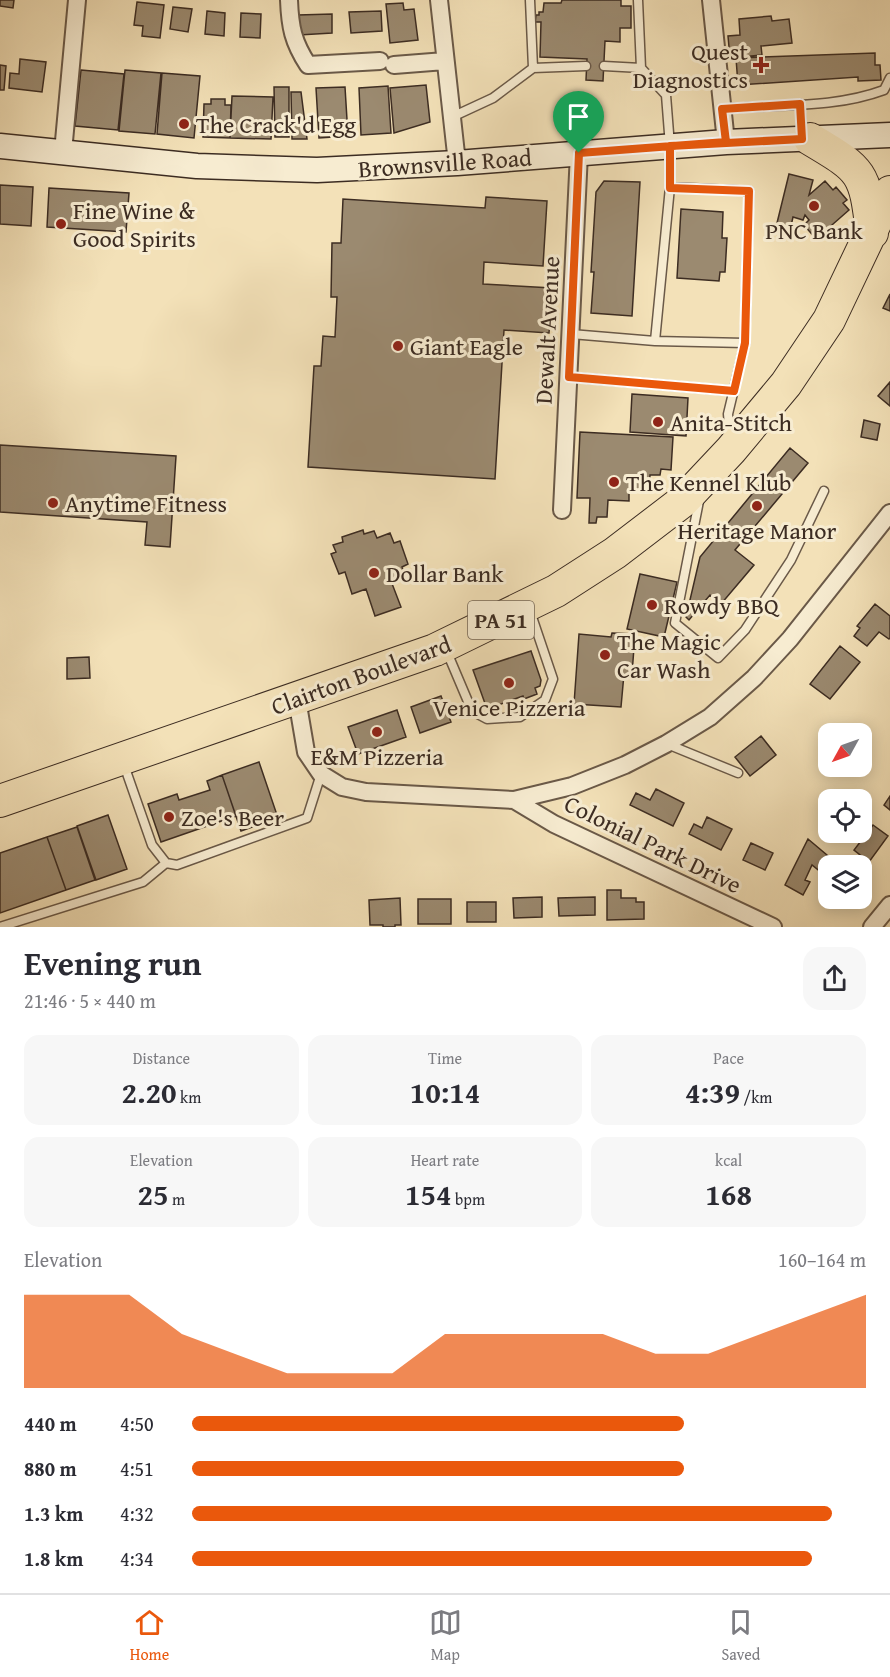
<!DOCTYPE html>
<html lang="en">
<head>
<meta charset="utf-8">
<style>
  body { margin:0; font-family:"Gentium Book Plus",serif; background:#f7f7f7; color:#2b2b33; height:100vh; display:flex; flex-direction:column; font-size:22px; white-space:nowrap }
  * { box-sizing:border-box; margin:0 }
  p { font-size:20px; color:#7c7c81 }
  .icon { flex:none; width:33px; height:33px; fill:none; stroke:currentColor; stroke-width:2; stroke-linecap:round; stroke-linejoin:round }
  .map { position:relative; height:927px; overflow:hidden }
  .panel { display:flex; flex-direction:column; background:#fff; flex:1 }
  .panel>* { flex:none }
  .needle { width:39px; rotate:230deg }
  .tools { position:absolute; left:818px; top:723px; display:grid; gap:12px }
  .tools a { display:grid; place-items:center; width:54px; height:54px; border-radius:12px; background:#fff; box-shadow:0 3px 15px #0003; font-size:30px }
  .pin { position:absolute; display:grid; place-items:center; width:51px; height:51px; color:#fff; margin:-62px -26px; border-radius:50% 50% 50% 0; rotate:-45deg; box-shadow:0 0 6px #0007 }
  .pin .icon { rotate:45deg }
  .round { display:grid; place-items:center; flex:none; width:63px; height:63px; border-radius:18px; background:#f7f7f7 }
  .summary { display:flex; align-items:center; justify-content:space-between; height:102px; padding:0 24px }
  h1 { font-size:33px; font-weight:800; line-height:45px }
  .stats { display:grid; grid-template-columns:repeat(3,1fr); gap:9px; height:102px; padding:6px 24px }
  .stats div { display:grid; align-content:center; border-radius:15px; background:#f7f7f7; text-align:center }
  .stats b { font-size:30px; font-weight:800 }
  .stats small { font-size:16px; font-weight:400 }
  .stats p { font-size:16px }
  .chart { height:168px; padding:12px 24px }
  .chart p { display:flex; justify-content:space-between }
  .chart svg { width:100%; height:108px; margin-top:6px; fill:#ea580c; opacity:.7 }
  ul { padding:0 24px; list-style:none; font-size:20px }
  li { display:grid; grid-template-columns:96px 72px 1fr; align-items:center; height:45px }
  li i { height:15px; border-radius:8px; background:#ea580c }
  .tabs { display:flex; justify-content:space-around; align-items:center; height:84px; border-top:2px solid #e1e1e2; background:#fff; font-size:16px; color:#7c7c81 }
  .tabs a { display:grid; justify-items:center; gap:3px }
  .tabs .active { color:#ea580c }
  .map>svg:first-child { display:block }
  .building { fill:#9b8a70; stroke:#3c2c22; stroke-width:1.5 }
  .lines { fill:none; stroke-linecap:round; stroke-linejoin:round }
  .lane-casing { stroke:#6a5948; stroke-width:11 }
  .street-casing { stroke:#6a5948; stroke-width:20 }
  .secondary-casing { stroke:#3c2c22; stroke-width:27 }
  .highway-casing { stroke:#3c2c22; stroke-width:34 }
  .lane { stroke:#f7ecd1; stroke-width:8 }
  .street { stroke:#f7ecd1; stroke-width:16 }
  .secondary { stroke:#f7ecd1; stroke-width:24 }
  .highway { stroke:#f3e1b8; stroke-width:32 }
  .route-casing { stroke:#fff; stroke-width:12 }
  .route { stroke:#ea580c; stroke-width:8 }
  .poi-dot { fill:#8f2418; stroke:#f7ecd1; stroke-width:2 }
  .labels { text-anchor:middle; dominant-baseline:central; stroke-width:6; stroke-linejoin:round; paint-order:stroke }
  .shield { fill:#f7ecd1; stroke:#746656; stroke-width:1.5 }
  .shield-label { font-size:22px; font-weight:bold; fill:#3c2c22 }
  .poi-label { font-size:24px; fill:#3c2c22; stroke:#f7ecd1; text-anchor:start }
  .street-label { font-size:24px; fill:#3c2c22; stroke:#f7ecd1 }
</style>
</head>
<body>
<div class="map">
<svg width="890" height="927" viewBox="0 0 890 927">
  <rect width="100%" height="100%" fill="#f3e1b8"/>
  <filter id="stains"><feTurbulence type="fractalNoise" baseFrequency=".00333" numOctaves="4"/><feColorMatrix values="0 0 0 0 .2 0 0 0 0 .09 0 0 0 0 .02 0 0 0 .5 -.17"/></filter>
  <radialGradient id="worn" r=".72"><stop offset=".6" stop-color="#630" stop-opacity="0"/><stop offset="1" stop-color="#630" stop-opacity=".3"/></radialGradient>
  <path class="building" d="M 0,0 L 14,0 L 13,8 L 0,6 Z
    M 562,0 L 621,0 L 621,6 L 631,6 L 631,28 L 620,28 L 620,42 L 605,41 L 603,81 L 586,80 L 587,59 L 540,57 L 541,22 L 535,22 L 536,15 L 539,15 L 539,12 L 543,12 L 544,3 L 561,3 Z
    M 137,2 L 164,5 L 160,38 L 142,36 L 143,26 L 134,25 Z
    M 403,3 L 404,10 L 414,9 L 418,40 L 390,43 L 386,4 Z
    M 173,7 L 192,9 L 188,32 L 170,29 Z
    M 207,11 L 225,13 L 224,36 L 205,34 Z
    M 381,11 L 382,31 L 351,33 L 349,12 Z
    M 241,13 L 261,14 L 260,38 L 240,37 Z
    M 332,14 L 332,33 L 299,35 L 298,15 Z
    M 771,16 L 772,21 L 789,19 L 792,43 L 761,46 L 762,55 L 730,58 L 728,36 L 740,35 L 739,19 Z
    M 875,53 L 875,65 L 880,65 L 881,80 L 858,81 L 858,77 L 738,85 L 736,58 Z
    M 20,59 L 46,62 L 42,92 L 9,88 L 10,73 L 19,74 Z
    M 0,65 L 6,66 L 4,90 L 0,90 Z
    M 81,70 L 124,74 L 118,130 L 75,126 Z
    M 125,70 L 161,73 L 155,134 L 119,131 Z
    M 162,73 L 200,76 L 194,138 L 157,134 Z
    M 426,85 L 430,122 L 394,133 L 390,88 Z
    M 388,86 L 391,133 L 361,135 L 359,88 Z
    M 274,87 L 289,87 L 289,137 L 275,137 Z
    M 345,87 L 348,136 L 319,138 L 316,88 Z
    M 291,92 L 301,92 L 307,139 L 292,139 Z
    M 232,96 L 273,97 L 271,139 L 230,138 Z
    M 211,99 L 225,99 L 225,105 L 231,105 L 230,138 L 203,137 L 204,104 L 211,104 Z
    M 789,174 L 813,180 L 809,195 L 825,181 L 833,190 L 836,187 L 847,200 L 843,203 L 849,210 L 816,239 L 804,225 L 809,220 L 805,215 L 803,220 L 793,217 L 791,226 L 777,223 Z
    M 604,181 L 640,182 L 632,316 L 591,313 L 594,272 L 591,272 L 596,192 Z
    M 0,185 L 33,187 L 31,226 L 0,224 Z
    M 49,188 L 129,193 L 126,232 L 47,227 Z
    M 486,197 L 547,201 L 543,266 L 484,262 L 483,284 L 552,288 L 549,333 L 504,330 L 495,479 L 308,467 L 314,366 L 321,366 L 323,336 L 335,337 L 337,297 L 331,297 L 332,243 L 341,243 L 343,199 L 485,208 Z
    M 681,209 L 723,212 L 722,238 L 727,238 L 725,272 L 720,272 L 719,281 L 677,278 Z
    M 890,294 L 890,311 L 883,308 Z
    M 890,382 L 890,406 L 878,396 Z
    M 632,394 L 688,398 L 686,436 L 630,432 Z
    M 864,420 L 880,424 L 877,440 L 861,437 Z
    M 580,432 L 673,437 L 671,470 L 661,469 L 660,475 L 650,475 L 649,490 L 629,489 L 629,501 L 608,500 L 607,517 L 597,517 L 596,523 L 589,523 L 590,498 L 577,498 Z
    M 0,445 L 176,456 L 170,547 L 145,545 L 147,522 L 0,512 Z
    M 790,448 L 808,463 L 735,550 L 754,565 L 721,604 L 710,595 L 689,620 L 686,617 L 700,557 Z
    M 363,530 L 364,534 L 374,531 L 377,538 L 390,533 L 394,543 L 400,541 L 408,564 L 402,567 L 405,576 L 391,581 L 401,607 L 375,616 L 366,589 L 352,594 L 345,572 L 339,574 L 331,554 L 336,552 L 333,545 L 343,542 L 342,537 Z
    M 640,574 L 677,582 L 664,637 L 627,629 Z
    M 875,604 L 890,616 L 890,638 L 889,639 L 879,632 L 867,646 L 854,636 L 860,628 L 857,626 Z
    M 612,633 L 635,634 L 632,674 L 624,674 L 621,707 L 574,704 L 579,634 L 611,637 Z
    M 840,646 L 860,662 L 830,699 L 810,684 Z
    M 531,651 L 541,680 L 540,686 L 535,688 L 537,694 L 524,699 L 523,696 L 487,709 L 473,670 Z
    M 89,657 L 90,678 L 67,679 L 67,658 Z
    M 441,696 L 451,722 L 420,733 L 411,707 Z
    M 397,710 L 406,737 L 358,754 L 348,727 Z
    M 761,736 L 776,755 L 750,776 L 735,757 Z
    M 259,762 L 278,818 L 241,831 L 222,775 Z
    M 222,775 L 236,816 L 161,842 L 148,804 L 177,794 L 179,800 L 210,790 L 207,781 Z
    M 656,789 L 684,803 L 673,826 L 630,805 L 636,793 L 650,800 Z
    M 890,796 L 890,810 L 884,805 Z
    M 108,815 L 127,869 L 96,880 L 77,826 Z
    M 707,817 L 732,829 L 721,850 L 689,834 L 694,824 L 702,828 Z
    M 873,825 L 888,836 L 869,862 L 854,850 Z
    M 77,827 L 95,880 L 66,890 L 47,837 Z
    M 47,837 L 66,890 L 0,913 L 0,853 Z
    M 808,839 L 840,866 L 828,866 L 828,878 L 812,865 L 805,880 L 810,882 L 803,895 L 785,885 Z
    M 751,843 L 773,853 L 765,870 L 743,860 Z
    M 607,890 L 621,890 L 621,898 L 636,898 L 636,902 L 644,902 L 644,919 L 607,920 Z
    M 542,897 L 542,917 L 514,918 L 513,898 Z
    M 595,897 L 595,915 L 559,916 L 558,898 Z
    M 400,898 L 401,925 L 395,925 L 395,927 L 383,927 L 383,925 L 370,925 L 369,900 Z
    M 418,899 L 451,899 L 451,924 L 418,924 Z
    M 467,902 L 496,902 L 496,922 L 467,922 Z"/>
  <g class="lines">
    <defs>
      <path id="lane" d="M 530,0 L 533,68 L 586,66
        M 638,0 L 641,68 L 666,95 L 670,146 L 670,187 L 655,341
        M 604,66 L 641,68
        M 800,104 L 802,137
        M 722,109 C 776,104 833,109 884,90 L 890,78
        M 452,117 L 493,98 L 533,68
        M 670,187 L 749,191 L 745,343 L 728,414 L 730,436
        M 571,334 L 655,341 L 745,343
        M 569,377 L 734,391
        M 699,501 L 675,623 L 718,658 L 745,630 L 791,560 L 824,491
        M 447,652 L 472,711 L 487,719 L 520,717 L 545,700 L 553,679 L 530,611
        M 667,744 L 738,773
        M 124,765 L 152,845 L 166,863 L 177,865 L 307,818 L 321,774
        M 0,927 L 143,882 L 166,863"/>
      <path id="street" d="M 289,0 C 290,27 293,42 308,65 L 380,61
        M 439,0 L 457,163
        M 711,0 L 726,142
        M 394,65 L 445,61
        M 63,152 L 77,0
        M 562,510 L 579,153
        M 297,699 L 306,752 L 321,774 L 342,787 L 366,792 L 514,800 L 572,786 L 625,765 L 666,744 L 710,717 L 754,678 L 790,639 L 890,513
        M 514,800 L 554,824 L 773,927
        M 872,927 L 890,905"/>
      <path id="secondary" d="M 0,146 L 197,166 L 317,170 L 457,163 L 726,142 L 890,135"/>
      <path id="highway" d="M 810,139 C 862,170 865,171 872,233
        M 0,801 L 435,650 L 556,591 L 615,553 L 683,501 L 731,450 L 786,384 L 829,320 L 890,192"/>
    </defs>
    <use href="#lane" class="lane-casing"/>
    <use href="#street" class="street-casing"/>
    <use href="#secondary" class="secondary-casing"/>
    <use href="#highway" class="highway-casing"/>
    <use href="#lane" class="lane"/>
    <use href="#street" class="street"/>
    <use href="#secondary" class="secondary"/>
    <use href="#highway" class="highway"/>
  </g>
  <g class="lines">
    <defs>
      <path id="route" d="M 579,153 L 569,377 L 734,391 L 745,343 L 749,191 L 670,188 L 670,146 L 802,139 L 800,104 L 722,109 L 726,142 L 579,153"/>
    </defs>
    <use href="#route" class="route-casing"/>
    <use href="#route" class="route"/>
  </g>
  <g class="poi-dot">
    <path d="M758 56h6v6h6v6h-6v6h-6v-6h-6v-6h6z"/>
    <circle cx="184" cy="124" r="6"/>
    <circle cx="814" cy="206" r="6"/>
    <circle cx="61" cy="224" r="6"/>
    <circle cx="398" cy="346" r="6"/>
    <circle cx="658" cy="422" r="6"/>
    <circle cx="614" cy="482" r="6"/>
    <circle cx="53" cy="503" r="6"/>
    <circle cx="757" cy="506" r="6"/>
    <circle cx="374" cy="573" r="6"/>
    <circle cx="652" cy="605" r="6"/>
    <circle cx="605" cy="655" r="6"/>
    <circle cx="509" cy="683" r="6"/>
    <circle cx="377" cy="732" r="6"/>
    <circle cx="169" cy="817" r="6"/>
  </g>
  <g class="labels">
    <rect class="shield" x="468" y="601" width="66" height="38" rx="4.5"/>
    <g class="shield-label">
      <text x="501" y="620">PA 51</text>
    </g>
    <g class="poi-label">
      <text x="748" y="51" text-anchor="end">Quest<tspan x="748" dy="28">Diagnostics</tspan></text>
      <text x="196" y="124">The Crack'd Egg</text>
      <text x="73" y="210">Fine Wine &amp;<tspan x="73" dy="28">Good Spirits</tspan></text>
      <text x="814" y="230" text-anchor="middle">PNC Bank</text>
      <text x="410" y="346">Giant Eagle</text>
      <text x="670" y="422">Anita-Stitch</text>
      <text x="626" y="482">The Kennel Klub</text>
      <text x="65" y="503">Anytime Fitness</text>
      <text x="757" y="530" text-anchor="middle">Heritage Manor</text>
      <text x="386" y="573">Dollar Bank</text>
      <text x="664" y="605">Rowdy BBQ</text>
      <text x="617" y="641">The Magic<tspan x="617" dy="28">Car Wash</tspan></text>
      <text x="509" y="707" text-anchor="middle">Venice Pizzeria</text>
      <text x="377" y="756" text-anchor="middle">E&amp;M Pizzeria</text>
      <text x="181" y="817">Zoe's Beer</text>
    </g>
    <g class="street-label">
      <text transform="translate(445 163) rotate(-4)">Brownsville Road</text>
      <text transform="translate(547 330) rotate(-87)">Dewalt Avenue</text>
      <text transform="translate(361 675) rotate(-20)">Clairton Boulevard</text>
      <text transform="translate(653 844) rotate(26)">Colonial Park Drive</text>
    </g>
  </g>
  <rect width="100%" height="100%" filter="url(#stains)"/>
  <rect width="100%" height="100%" fill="url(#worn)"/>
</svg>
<div class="tools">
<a><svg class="needle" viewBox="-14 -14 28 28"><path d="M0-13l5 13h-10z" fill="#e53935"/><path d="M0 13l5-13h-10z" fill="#7c7c81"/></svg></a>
<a><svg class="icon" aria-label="locate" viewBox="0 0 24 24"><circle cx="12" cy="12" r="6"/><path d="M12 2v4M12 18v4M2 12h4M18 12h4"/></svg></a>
<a><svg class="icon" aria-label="layers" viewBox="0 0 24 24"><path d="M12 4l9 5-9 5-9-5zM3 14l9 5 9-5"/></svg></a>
</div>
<div class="pin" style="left:579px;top:153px;background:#1e9e55"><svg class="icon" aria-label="arrive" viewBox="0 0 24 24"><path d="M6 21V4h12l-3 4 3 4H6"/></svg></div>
</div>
<section class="panel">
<div class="summary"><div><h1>Evening run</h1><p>21:46 · 5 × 440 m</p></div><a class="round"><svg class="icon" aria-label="share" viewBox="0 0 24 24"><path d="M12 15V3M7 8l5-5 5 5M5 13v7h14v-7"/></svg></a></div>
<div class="stats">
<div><p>Distance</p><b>2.20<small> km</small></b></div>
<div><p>Time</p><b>10:14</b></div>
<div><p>Pace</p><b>4:39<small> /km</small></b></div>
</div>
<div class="stats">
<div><p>Elevation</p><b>25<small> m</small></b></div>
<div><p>Heart rate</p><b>154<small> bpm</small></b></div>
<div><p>kcal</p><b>168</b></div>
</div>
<div class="chart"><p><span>Elevation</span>160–164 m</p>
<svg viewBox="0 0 160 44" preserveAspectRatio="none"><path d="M0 44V6L10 6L20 6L30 22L40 30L50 38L60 38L70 38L80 22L90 22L100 22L110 22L120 30L130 30L140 22L150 14L160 6V44z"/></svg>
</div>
<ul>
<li><b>440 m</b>4:50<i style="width:73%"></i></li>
<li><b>880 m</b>4:51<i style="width:73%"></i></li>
<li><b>1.3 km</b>4:32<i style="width:95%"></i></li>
<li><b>1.8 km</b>4:34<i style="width:92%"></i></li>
</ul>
</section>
<nav class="tabs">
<a class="active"><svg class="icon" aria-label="home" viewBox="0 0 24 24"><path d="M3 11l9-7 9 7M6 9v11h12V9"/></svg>Home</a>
<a><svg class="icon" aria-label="map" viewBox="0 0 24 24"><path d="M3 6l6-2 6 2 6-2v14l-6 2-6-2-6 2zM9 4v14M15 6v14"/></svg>Map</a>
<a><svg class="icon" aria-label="saved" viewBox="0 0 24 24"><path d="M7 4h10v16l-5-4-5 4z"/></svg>Saved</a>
</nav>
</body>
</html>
